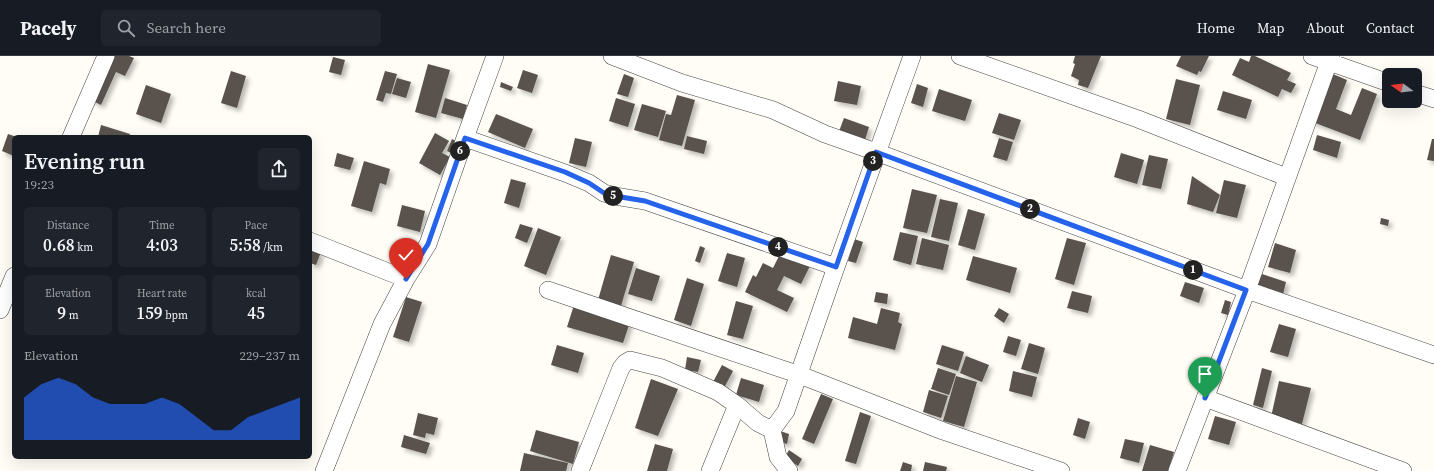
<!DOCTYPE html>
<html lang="en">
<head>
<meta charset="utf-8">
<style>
  body { margin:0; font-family:"Source Serif 4",serif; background:#20242c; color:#f1f3f6; height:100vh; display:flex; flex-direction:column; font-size:15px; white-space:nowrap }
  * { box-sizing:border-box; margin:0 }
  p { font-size:13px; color:#9ea1a6 }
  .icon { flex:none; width:22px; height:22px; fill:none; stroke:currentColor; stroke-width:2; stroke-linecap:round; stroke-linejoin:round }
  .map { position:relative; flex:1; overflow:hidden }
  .side { position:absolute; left:12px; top:79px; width:300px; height:324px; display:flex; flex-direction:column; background:#171b24; border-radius:6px; box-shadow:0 4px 16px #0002 }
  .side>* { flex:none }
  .needle { width:26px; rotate:285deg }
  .controls { position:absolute; left:1382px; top:12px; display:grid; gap:8px }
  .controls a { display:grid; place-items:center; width:40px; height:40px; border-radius:6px; background:#171b24; box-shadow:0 4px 16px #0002; font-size:20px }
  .pin { position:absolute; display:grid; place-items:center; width:34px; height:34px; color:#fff; margin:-41px -17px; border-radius:50% 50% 50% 0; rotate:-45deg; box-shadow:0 0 4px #0007 }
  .pin .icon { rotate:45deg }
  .km { position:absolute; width:20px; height:20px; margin:-10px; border-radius:50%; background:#222; color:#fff; font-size:11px; line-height:20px; text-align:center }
  .round { display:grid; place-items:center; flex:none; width:42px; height:42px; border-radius:6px; background:#20242c }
  .head { display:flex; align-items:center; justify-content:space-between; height:68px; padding:0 12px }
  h1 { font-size:22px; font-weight:600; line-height:30px }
  .figures { display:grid; grid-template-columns:repeat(3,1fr); gap:6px; height:68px; padding:4px 12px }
  .figures div { display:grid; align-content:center; border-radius:6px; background:#20242c; text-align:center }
  .figures b { font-size:17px; font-weight:600 }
  .figures small { font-size:11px; font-weight:400 }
  .figures p { font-size:11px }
  .chart { height:112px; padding:8px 12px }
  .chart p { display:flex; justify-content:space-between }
  .chart svg { width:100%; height:72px; margin-top:4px; fill:#2563eb; opacity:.7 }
  header { display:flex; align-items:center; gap:24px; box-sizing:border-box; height:56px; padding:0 20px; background:#171b24; border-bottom:1px solid #363941 }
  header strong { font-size:19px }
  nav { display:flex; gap:22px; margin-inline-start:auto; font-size:14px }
  .search { width:280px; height:36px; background:#20242c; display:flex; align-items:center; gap:10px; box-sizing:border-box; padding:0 14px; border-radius:6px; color:#9ea1a6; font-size:15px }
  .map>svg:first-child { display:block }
  .building { fill:#5a524d; filter:url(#shadow) }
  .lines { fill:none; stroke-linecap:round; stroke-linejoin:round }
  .minor-casing { stroke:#444; stroke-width:18 }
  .minor { stroke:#fff; stroke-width:17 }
  .route-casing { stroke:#fff; stroke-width:8 }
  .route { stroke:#2563eb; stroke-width:5 }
</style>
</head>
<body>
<header>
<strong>Pacely</strong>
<div class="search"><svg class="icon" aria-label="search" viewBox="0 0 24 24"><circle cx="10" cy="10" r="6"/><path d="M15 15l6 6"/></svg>Search here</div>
<nav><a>Home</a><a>Map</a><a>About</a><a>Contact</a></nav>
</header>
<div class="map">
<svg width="1434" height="415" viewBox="0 0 1434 415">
  <defs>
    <filter id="shadow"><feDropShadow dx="3.5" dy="3.5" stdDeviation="2" flood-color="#0004"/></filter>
  </defs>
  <rect width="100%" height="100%" fill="#fffdf5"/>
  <path class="building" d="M 115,0 L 129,0 L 134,2 L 125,20 L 116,16 L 101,49 L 85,41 L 108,14 Z
    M 1075,0 L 1101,0 L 1088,32 L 1078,29 L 1079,24 L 1071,20 L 1075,8 L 1073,7 Z
    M 1181,0 L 1209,0 L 1201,16 L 1199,15 L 1197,19 L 1176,10 Z
    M 1251,0 L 1255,0 L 1291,17 L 1287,24 L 1296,28 L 1291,37 L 1282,33 L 1278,41 L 1232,19 L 1240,2 L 1249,6 Z
    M 333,1 L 345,4 L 341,19 L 329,16 Z
    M 428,8 L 450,14 L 436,62 L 415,56 Z
    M 523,14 L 538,19 L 532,37 L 517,32 Z
    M 231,15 L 246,20 L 237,52 L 221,47 Z
    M 385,15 L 397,18 L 391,38 L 386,37 L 383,46 L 376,44 Z
    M 1328,16 L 1347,24 L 1336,53 L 1351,59 L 1362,32 L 1377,38 L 1360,84 L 1310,65 Z
    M 624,18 L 634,22 L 628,41 L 617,38 Z
    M 397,22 L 411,26 L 406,42 L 392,38 Z
    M 1176,23 L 1200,29 L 1190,69 L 1166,63 Z
    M 838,25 L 861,30 L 857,49 L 834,45 Z
    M 501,26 L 513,31 L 511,35 L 500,31 Z
    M 917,28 L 928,32 L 923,51 L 911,47 Z
    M 146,29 L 171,38 L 161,67 L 136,58 Z
    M 939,33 L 972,44 L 965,65 L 932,55 Z
    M 1223,35 L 1252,44 L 1246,63 L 1217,54 Z
    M 677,39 L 695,44 L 682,90 L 659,84 L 666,58 L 671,59 Z
    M 445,42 L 467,49 L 463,63 L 441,57 Z
    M 616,42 L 635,48 L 628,71 L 609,65 Z
    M 642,48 L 666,55 L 658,81 L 634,74 Z
    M 999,57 L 1021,64 L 1014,84 L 992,77 Z
    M 496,58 L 533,73 L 525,92 L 488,76 Z
    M 844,62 L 869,71 L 864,87 L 838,78 Z
    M 101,69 L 130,78 L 129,81 L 98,81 Z
    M 435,77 L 449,85 L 442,97 L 450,101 L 440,119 L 419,107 Z
    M 8,78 L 17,81 L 14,81 L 14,100 L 2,95 Z
    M 1317,79 L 1341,86 L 1337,102 L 1313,94 Z
    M 687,80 L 707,85 L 704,98 L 684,93 Z
    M 575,82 L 592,86 L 586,111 L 569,107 Z
    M 999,82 L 1013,86 L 1007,105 L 993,101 Z
    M 452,83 L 458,86 L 453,98 L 447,95 Z
    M 1432,83 L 1434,83 L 1434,105 L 1427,104 Z
    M 337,97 L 354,102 L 350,114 L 334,110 Z
    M 1121,97 L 1144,104 L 1137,128 L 1114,121 Z
    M 1149,99 L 1168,103 L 1161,133 L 1142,129 Z
    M 364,105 L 390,113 L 386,129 L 380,127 L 372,156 L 351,150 Z
    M 1192,120 L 1220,139 L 1213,156 L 1187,148 Z
    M 511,123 L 526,127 L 519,152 L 504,147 Z
    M 1224,124 L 1246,129 L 1237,162 L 1216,157 Z
    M 912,133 L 937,139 L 927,177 L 903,172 Z
    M 940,143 L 958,147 L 949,185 L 931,181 Z
    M 402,149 L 425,155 L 420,176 L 397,170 Z
    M 968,153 L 985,158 L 975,194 L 958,189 Z
    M 1381,162 L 1389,164 L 1388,170 L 1380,168 Z
    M 520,168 L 533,172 L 527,187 L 515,182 Z
    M 538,172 L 561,181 L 546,219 L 524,210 Z
    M 900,176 L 918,180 L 911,209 L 893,204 Z
    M 922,182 L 949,189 L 943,214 L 916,208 Z
    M 1067,182 L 1086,187 L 1074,229 L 1055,223 Z
    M 854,183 L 863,186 L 856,207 L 848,205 Z
    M 1275,187 L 1296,194 L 1290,217 L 1268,211 Z
    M 700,190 L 705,192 L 700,207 L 695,205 Z
    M 310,194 L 321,196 L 316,209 L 310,207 Z
    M 781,196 L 810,210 L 801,228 L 784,220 L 777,234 L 794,242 L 787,256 L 745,236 L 753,219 L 756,221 L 763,207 L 773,212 Z
    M 727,197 L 745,202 L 737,231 L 718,225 Z
    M 611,199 L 634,206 L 621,250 L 598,244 Z
    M 973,200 L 1017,212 L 1010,237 L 966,224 Z
    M 636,212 L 660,220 L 652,245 L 628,238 Z
    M 1259,217 L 1286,226 L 1283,238 L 1255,229 Z
    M 687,222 L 704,228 L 691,270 L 674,264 Z
    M 1185,226 L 1204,232 L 1199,247 L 1180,240 Z
    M 1072,235 L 1092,240 L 1088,257 L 1067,252 Z
    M 876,236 L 888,238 L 887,248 L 874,246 Z
    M 406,241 L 422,246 L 409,286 L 393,281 Z
    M 1225,244 L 1231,246 L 1228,259 L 1221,257 Z
    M 736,245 L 753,250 L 743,283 L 727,279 Z
    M 574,249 L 630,266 L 623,287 L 567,271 Z
    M 881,252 L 900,257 L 898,266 L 902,268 L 895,294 L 848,282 L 853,261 L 877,268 Z
    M 999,252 L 1009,258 L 1004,267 L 994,260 Z
    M 1279,268 L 1296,273 L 1288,301 L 1270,296 Z
    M 1008,280 L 1021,284 L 1016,300 L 1003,296 Z
    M 1029,287 L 1045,292 L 1038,318 L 1021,313 Z
    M 557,289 L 584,297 L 578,317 L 551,309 Z
    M 942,289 L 964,296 L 958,315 L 936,308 Z
    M 966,300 L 989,309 L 982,326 L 960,317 Z
    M 687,301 L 701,304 L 698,316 L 685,314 Z
    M 722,309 L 733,315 L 724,332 L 713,326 Z
    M 938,312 L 956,318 L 949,339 L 931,333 Z
    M 1262,312 L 1272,315 L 1263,352 L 1253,349 Z
    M 1013,315 L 1037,321 L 1032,341 L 1009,335 Z
    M 956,320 L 977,326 L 964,371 L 943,365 Z
    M 741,322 L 764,329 L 759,346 L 736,339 Z
    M 651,323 L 678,333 L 658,380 L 635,372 Z
    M 1279,325 L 1311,332 L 1302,368 L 1271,361 Z
    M 929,334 L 948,340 L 941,362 L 923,356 Z
    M 821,338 L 833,343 L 814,388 L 802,383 Z
    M 860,356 L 871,360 L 856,408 L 845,405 Z
    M 418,357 L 438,362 L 434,379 L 426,377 L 425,382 L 413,379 Z
    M 1215,360 L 1236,366 L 1229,389 L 1208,383 Z
    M 1078,362 L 1090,366 L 1085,383 L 1073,379 Z
    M 536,374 L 579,386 L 573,408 L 530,395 Z
    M 777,374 L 789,378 L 787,388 L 774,384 Z
    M 404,379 L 430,387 L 426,398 L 401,391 Z
    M 1125,383 L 1144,387 L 1139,407 L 1120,402 Z
    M 655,388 L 673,393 L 667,415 L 647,415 Z
    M 1150,389 L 1174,396 L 1168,415 L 1142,415 Z
    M 789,394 L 802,403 L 798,410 L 785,401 Z
    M 524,397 L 568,407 L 566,415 L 520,415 Z
    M 903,406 L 912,409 L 911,415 L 900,415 Z
    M 925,406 L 947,411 L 946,415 L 923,415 Z"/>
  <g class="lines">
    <defs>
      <path id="minor" d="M 612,0 L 682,27 L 773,54 L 825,78 L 876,96 L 1247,234 L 1434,299
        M 960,0 L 1138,63 L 1286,121
        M 1312,0 L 1389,27
        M 1415,37 L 1434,43
        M 71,81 L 106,0
        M 465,82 L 565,117 L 589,127 L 604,137 L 615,140 L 645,145 L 836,211
        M 310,185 L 406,223
        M 548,234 L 800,319 L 943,375 L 1061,415
        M 0,254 L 14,220
        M 1205,342 L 1403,415
        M 772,374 L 786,355 L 836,211 L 912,0
        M 772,374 L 778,401 L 789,415
        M 324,415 L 382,268 L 406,223 L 428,188 L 465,82 L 495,0
        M 580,415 L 621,312 L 625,307 L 630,304 L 662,312 L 718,336 L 737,349 L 758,367 L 772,374
        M 710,415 L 737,349
        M 1177,415 L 1247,234 L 1331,0"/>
    </defs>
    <use href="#minor" class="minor-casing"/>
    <use href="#minor" class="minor"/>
  </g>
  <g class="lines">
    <defs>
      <path id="route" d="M 406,223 L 428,188 L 465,82 L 565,116 L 589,127 L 604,137 L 615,140 L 645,145 L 836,211 L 876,96 L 1246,234 L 1205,342"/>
    </defs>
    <use href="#route" class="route-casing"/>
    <use href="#route" class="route"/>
  </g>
</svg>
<div class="controls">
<a><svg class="needle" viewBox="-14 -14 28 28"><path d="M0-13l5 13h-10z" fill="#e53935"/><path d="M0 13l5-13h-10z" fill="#9ea1a6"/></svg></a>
</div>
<div class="pin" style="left:1205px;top:342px;background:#1e9e55"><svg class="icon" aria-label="arrive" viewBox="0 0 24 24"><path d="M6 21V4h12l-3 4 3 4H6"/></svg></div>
<div class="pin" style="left:406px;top:223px;background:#d93025"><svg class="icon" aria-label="check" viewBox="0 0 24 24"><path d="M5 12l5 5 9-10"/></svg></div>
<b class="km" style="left:1193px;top:214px">1</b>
<b class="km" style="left:1030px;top:153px">2</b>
<b class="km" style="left:873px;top:105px">3</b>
<b class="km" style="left:778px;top:191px">4</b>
<b class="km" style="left:613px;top:140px">5</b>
<b class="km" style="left:460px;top:95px">6</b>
<section class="side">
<div class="head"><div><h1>Evening run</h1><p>19:23</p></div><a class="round"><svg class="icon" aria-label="share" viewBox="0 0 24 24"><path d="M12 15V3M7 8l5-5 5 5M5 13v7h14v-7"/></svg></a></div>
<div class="figures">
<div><p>Distance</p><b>0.68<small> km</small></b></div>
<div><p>Time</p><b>4:03</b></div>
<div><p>Pace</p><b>5:58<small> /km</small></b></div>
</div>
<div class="figures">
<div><p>Elevation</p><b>9<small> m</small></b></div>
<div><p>Heart rate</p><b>159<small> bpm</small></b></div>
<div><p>kcal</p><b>45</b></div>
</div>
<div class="chart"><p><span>Elevation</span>229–237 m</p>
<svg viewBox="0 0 160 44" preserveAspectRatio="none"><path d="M0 44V18L10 10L20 6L30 10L40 18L50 22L60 22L70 22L80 18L90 22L100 30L110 38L120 38L130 30L140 26L150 22L160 18V44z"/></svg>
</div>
</section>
</div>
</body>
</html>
